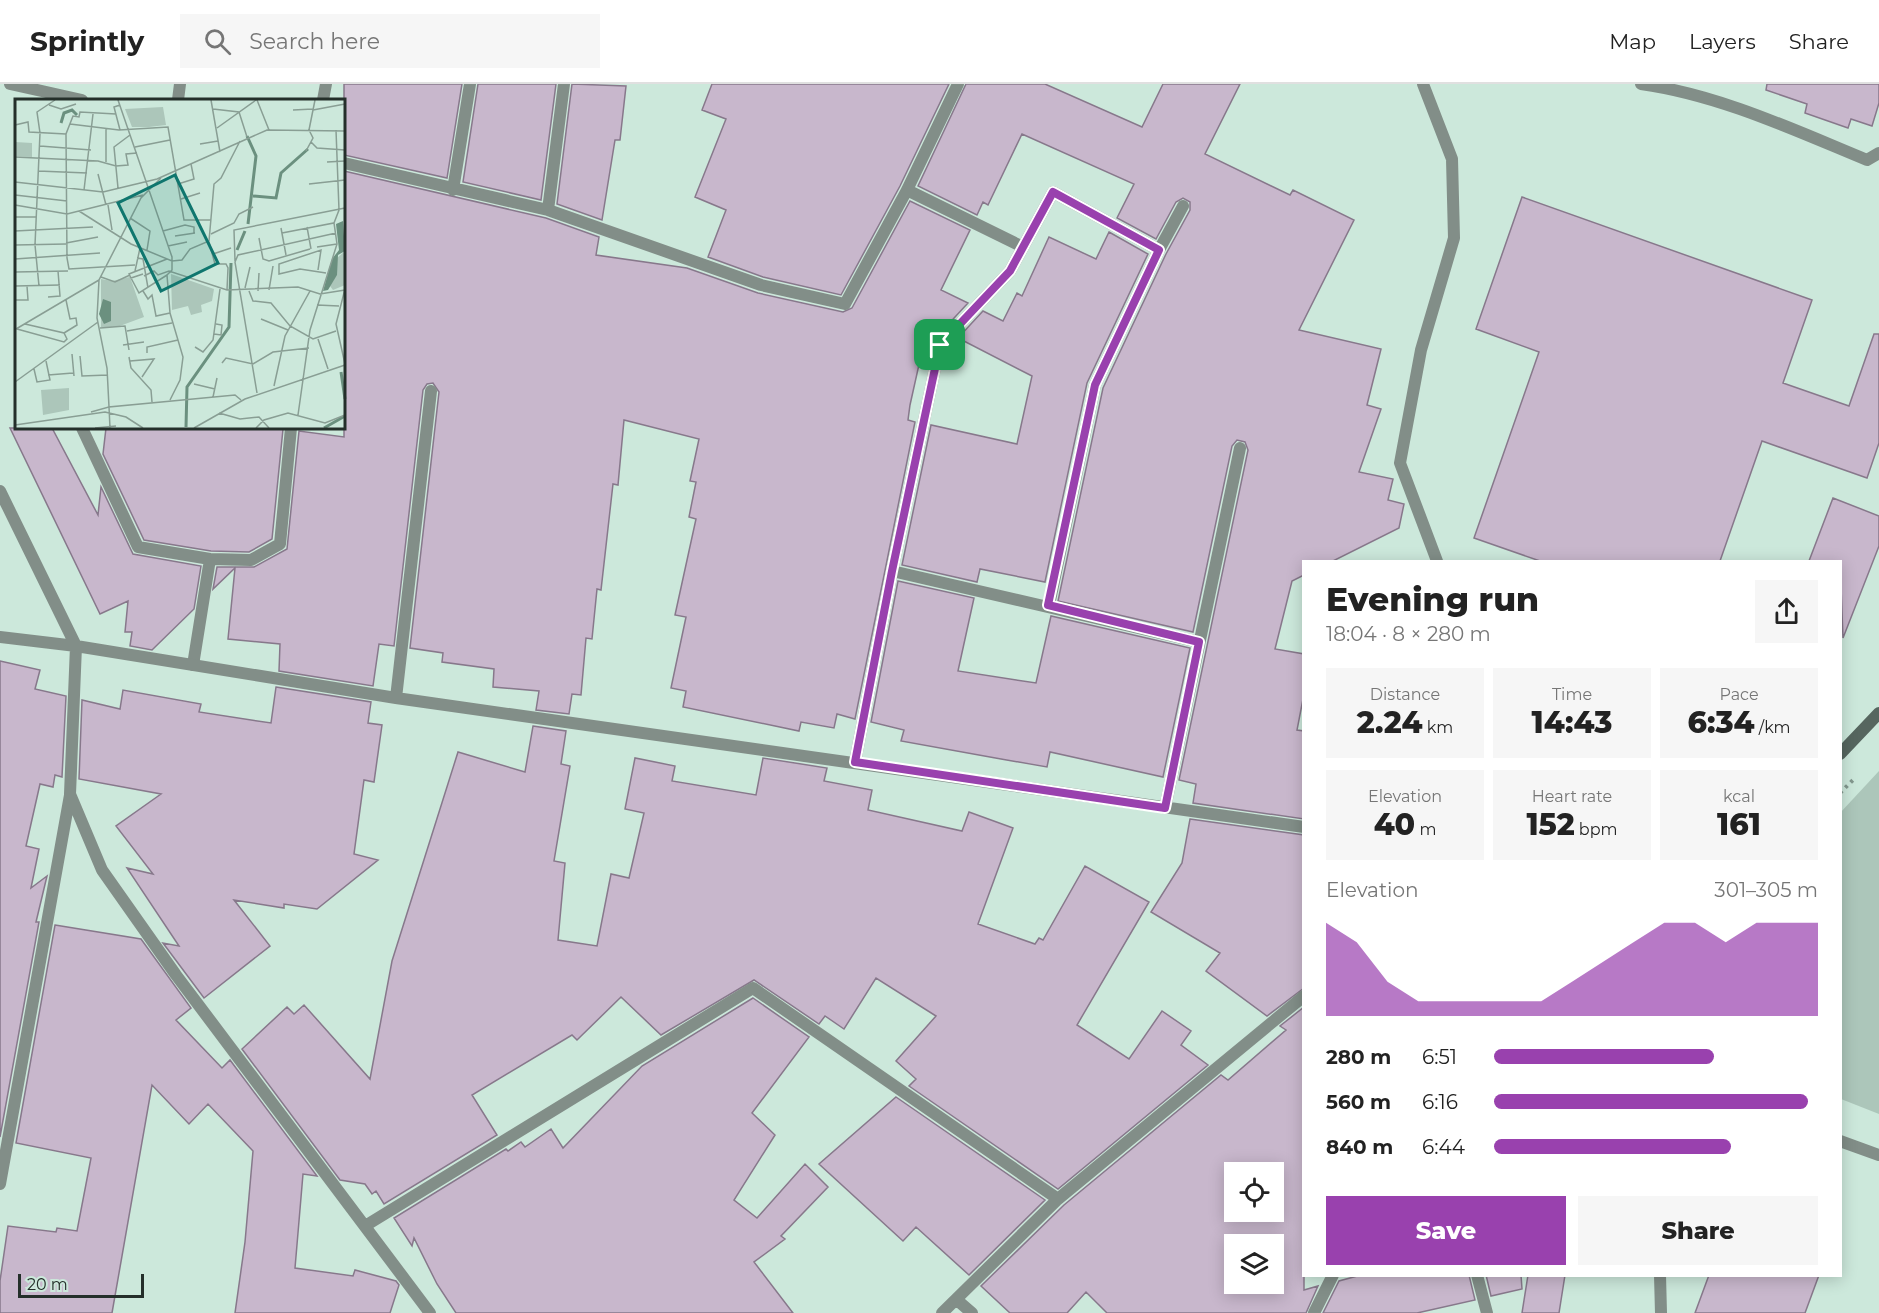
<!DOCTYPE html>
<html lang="en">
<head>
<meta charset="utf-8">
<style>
  body { margin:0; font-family:Montserrat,sans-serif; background:#f6f6f6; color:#222; height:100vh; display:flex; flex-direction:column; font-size:22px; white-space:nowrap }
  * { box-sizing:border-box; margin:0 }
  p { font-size:20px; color:#767676 }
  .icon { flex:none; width:33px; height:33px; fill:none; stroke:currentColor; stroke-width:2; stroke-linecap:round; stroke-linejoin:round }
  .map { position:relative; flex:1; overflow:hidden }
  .drawer { position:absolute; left:1302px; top:476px; width:540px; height:717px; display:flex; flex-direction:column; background:#fff; border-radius:0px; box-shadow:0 3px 15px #0003 }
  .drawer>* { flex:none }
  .tools { position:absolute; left:1224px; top:1078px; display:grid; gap:12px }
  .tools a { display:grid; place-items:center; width:60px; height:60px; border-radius:0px; background:#fff; box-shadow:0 3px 15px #0003; font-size:30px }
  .scale { position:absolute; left:18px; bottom:15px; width:126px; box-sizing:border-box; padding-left:6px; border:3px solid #242f2a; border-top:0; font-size:16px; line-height:21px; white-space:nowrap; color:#242f2a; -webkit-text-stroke:4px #cce8db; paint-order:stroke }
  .pin { position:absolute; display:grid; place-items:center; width:51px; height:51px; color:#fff; margin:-26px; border-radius:12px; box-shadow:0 3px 9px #0006 }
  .round { display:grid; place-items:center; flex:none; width:63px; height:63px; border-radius:0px; background:#f6f6f6 }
  .head { display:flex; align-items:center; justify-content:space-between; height:102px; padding:0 24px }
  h1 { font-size:33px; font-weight:800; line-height:45px }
  .metrics { display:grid; grid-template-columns:repeat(3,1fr); gap:9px; height:102px; padding:6px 24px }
  .metrics div { display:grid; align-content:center; border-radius:0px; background:#f6f6f6; text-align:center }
  .metrics b { font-size:30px; font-weight:800 }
  .metrics small { font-size:16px; font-weight:400 }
  .metrics p { font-size:16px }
  .chart { height:168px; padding:12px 24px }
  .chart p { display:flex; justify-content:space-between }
  .chart svg { width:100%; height:108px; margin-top:6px; fill:#9941ae; opacity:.7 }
  .action { display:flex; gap:12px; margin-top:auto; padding:12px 24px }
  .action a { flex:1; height:69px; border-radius:0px; background:#9941ae; color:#fff; font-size:24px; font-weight:800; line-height:69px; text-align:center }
  .action a+a { background:#f6f6f6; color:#222 }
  ul { padding:0 24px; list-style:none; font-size:20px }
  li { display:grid; grid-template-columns:96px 72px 1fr; align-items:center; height:45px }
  li i { height:15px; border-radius:8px; background:#9941ae }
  header { display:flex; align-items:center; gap:36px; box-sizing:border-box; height:84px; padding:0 30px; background:#fff; border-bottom:2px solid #e0e0e0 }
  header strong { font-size:28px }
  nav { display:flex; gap:33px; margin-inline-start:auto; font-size:21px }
  .search { width:420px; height:54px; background:#f6f6f6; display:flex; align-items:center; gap:15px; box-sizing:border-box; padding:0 21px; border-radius:0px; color:#767676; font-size:22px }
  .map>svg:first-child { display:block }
  .green { fill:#acc6ba }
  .building { fill:#c8b7cc; stroke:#87788b; stroke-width:1.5; fill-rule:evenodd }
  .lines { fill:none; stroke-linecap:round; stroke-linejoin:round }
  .path { stroke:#83988e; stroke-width:4; stroke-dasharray:3 4.5; stroke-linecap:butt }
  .lane { stroke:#828e88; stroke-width:12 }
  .street { stroke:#828e88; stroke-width:12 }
  .secondary { stroke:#56665f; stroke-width:12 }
  .route-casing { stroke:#fff; stroke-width:12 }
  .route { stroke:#9941ae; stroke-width:8 }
  .inset-river { fill:none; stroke:#6b907f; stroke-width:3 }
  .inset-road { fill:none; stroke:#899e94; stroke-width:1.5 }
  .view { fill:#0f766e; fill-opacity:0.15; stroke:#0f766e; stroke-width:3 }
  .inset-edge { fill:none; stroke:#242f2a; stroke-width:3 }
</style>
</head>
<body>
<header>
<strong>Sprintly</strong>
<div class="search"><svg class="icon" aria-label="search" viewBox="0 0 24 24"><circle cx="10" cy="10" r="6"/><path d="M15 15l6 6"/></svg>Search here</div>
<nav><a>Map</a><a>Layers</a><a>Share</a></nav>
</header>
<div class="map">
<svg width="1879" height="1229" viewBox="0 0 1879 1229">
  <rect width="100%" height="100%" fill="#cce8db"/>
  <path class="green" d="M 1879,687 L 1879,1030 L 1841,1015 L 1840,729 Z"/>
  <path class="building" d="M 344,0 L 462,0 L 447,94 L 344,71 Z
    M 478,0 L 556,0 L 541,116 L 463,98 Z
    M 572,0 L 626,2 L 620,56 L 615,56 L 602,136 L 557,120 Z
    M 712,0 L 949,0 L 900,102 L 841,211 L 763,193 L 708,173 L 726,126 L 695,113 L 726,35 L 702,26 Z
    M 966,0 L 1045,0 L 1142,43 L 1163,0 L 1240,0 L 1205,70 L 1290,111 L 1293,106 L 1354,136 L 1299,246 L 1381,265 L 1367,321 L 1381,325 L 1359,388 L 1393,395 L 1388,416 L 1404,420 L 1399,444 L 1333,477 L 1304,477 L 1304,491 L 1292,497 L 1275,565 L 1304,570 L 1304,610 L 1297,646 L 1304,647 L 1304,735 L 1193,719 L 1196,700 L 1179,696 L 1248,366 L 1245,358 L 1237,356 L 1232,362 L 1193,548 L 1058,517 L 1103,304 L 1166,170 L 1190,126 L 1190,118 L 1183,114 L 1176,118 L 1156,155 L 1117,134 L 1134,100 L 1022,50 L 988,121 L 983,118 L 977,131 L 918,102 Z
    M 1767,0 L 1879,0 L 1879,19 L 1872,42 L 1851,35 L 1848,44 L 1805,29 L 1807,20 L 1766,6 Z
    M 344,87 L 546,134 L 599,153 L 596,171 L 687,184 L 758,209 L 843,228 L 852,224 L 910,117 L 970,146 L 941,206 L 968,219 L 942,247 L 928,240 L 910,321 L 908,336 L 915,338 L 855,635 L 837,630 L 834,644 L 801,638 L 799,647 L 683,623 L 686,607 L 671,604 L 686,533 L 675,531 L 696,435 L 689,433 L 696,398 L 690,397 L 699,355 L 624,336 L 618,401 L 613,400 L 601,506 L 597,505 L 592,555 L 586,554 L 581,611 L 572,610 L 569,630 L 536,626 L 539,607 L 493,603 L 494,585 L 442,578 L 443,569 L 410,564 L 439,308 L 433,299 L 427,300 L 423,306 L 394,562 L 379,560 L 373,602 L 279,587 L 280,560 L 228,555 L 235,484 L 213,505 L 217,483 L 254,483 L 287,465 L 299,347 L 344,353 Z
    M 1522,113 L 1812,216 L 1783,299 L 1849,322 L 1874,250 L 1879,250 L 1879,359 L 1867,394 L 1762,357 L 1720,477 L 1540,477 L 1474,454 L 1539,268 L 1476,245 Z
    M 1109,148 L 1148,170 L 1087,299 L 1045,498 L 980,485 L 977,498 L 902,481 L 931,341 L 1017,360 L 1032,292 L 958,254 L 983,227 L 1003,237 L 1017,209 L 1022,212 L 1049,153 L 1096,175 Z
    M 10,344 L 52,344 L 98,431 L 101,403 L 133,470 L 201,482 L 194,525 L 152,566 L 130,562 L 132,548 L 125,548 L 128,517 L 100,530 Z
    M 106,344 L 283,345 L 272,455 L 249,468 L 211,467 L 144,456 L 103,370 Z
    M 1833,414 L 1879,432 L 1879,462 L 1843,554 L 1840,477 L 1809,477 Z
    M 898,497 L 974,514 L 958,587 L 1036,599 L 1051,532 L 1190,564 L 1163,693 L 1050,668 L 1047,683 L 1001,675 L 901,657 L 904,646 L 871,638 Z
    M 0,577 L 40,586 L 35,605 L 66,612 L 62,693 L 55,691 L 53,703 L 40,700 L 26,762 L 39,765 L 31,804 L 47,792 L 36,838 L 39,838 L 0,1053 Z
    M 276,603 L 371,618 L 368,639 L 382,641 L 374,698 L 364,696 L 354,770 L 378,776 L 317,825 L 284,820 L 284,824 L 234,816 L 270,862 L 204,914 L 163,859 L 179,862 L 127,784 L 153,790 L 116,742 L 161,710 L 79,695 L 82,616 L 120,625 L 123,606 L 201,620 L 199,628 L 271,639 Z
    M 533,642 L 566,647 L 561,680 L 570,682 L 554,777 L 565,779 L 558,856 L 597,862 L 611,790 L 629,794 L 644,729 L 625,725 L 635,674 L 675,682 L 672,697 L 756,711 L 763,674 L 827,684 L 824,697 L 872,706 L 868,726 L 962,747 L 969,728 L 1013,744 L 978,840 L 1035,860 L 1039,854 L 1043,856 L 1085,782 L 1149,818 L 1077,941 L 1129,975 L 1162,927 L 1191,947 L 1181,961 L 1208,981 L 1058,1105 L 909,1002 L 916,995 L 896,977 L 936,932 L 876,894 L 844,945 L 825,932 L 819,940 L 754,896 L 661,951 L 621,913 L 577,956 L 572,951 L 472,1011 L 497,1051 L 384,1120 L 376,1107 L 372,1110 L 365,1100 L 340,1096 L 242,965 L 287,923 L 294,930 L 304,921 L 370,995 L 392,877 L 458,668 L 525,688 Z
    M 1190,735 L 1304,751 L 1304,904 L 1267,932 L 1206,887 L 1220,869 L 1151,828 L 1182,779 Z
    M 55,841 L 141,855 L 191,924 L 176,936 L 222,984 L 230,976 L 317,1092 L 303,1090 L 295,1184 L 353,1192 L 355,1186 L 396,1197 L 399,1201 L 390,1229 L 235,1229 L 245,1158 L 253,1067 L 208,1020 L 189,1040 L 152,1001 L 112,1229 L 0,1229 L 0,1197 L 8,1142 L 56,1148 L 57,1144 L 77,1147 L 91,1074 L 16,1059 Z
    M 753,914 L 809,953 L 752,1029 L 775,1051 L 734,1116 L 757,1134 L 805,1080 L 828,1103 L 781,1152 L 785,1155 L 754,1178 L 793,1229 L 456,1229 L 437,1200 L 414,1154 L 412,1162 L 394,1134 L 506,1065 L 508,1067 L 521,1058 L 525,1063 L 551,1045 L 563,1064 L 642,982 Z
    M 1304,923 L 1304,1206 L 1318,1202 L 1306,1229 L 1107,1229 L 1086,1208 L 1067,1229 L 1010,1229 L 981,1202 L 1064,1121 L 1221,991 L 1228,996 L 1286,946 L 1280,942 ZM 1234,1089 L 1274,1089 L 1274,1128 L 1234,1128 ZM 1234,1161 L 1274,1161 L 1274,1200 L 1234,1200 Z
    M 896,1013 L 1045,1116 L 969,1191 L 916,1143 L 903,1157 L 819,1080 Z
    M 1361,1191 L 1469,1191 L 1475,1216 L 1417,1229 L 1323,1229 L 1339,1197 Z
    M 1486,1191 L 1521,1191 L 1522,1205 L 1491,1212 Z
    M 1528,1191 L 1565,1191 L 1559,1229 L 1522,1229 Z
    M 1709,1191 L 1819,1191 L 1805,1229 L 1695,1229 Z"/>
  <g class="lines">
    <path class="path" d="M 1840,709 L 1854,695"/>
    <path class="lane" d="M 82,344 L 138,463 L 210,475 L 251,476 L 280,460 L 291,344
      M 193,581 L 210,475"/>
    <path class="street" d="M 10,0 L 82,16
      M 1423,0 L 1452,75 L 1454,154 L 1421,266 L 1400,379 L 1437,477
      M 1641,0 C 1720,11 1794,46 1867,76 L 1879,69
      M 178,16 L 180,0
      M 323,16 L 326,0
      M 344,79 L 548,126 L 761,201 L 845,220 L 907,106 L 958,0
      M 453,106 L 470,0
      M 907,106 L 1023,163
      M 548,126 L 564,0
      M 0,407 L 76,562 L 70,710 L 102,786 L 176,891 L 430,1229
      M 892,487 L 1199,558
      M 1049,521 L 1095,301 L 1159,166 L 1183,122
      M 0,553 L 76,562 L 396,614 L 1304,743
      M 396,614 L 431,307
      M 855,678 L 892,487 L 940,261 L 1010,187 L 1053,108 L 1159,166
      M 1165,724 L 1240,364
      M 1840,1057 L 1879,1071
      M 0,1100 L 70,711
      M 365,1142 L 753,904 L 1058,1115
      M 1477,1191 L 1487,1229
      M 1660,1191 L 1661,1229
      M 957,1216 L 972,1229
      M 942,1229 L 1058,1115 L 1304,912
      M 1314,1229 L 1333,1191"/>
    <path class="secondary" d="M 1840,670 L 1879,629"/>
  </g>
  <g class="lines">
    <defs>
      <path id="route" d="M 1053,108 L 1159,166 L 1095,301 L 1048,521 L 1199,558 L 1165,724 L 855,678 L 892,487 L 940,261 L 1010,187 Z"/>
    </defs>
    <use href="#route" class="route-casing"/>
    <use href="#route" class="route"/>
  </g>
  <g transform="translate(15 15)">
    <rect width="330" height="330" fill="#cce8db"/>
    <path d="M 148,8 L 151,26 L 134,28 L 117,28 L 110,10 ZM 0,43 L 17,44 L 17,58 L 0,57 ZM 330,152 L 330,186 L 318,191 L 315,187 L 322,175 L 321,160 ZM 156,175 L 199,190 L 197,202 L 186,206 L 187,213 L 176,216 L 173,207 L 157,211 ZM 115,178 L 129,218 L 102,228 L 86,228 L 86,180 L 97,182 ZM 54,289 L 54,311 L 28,316 L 26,291 Z" fill="#acc6ba"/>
    <path d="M 328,122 L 330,152 L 323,156 L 322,176 L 313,191 L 308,192 L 317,160 L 324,151 L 321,125 ZM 88,200 L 96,203 L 96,222 L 89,225 L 84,215 Z" fill="#6b907f"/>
    <path class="inset-river" d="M 46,24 L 49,14 L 57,11 L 62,16M 232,37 L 241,57 L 233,125M 238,97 L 261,99 L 266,74 L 293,50M 222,151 L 230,132M 326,273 L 330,300M 171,328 L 172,288 L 214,228 L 216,164M 309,329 L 330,317"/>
    <path class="inset-road" d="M 103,1 L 157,158 L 157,171 L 152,176 L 155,214 L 168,258 L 165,281 L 155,301M 196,1 L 205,53M 242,1 L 254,31M 34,6 L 46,10 L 61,5M 105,6 L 99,8 L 105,31M 198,10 L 224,13 L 232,38M 278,11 L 298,10M 298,11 L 330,5M 101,15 L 65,13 L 64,18 L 58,17 L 51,35 L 52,159 L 54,170 L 120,166M 55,25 L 104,31 L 153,28 L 169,121 L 196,121M 0,26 L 13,23 L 14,33 L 51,35M 202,29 L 241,1M 296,43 L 302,49 L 330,51M 185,45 L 203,42M 25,47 L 76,51M 120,48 L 155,41M 291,52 L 298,39 L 294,31 L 300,1M 0,58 L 83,62 L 101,67 L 113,66 L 111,55 L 122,54M 91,63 L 91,30M 312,63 L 330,62M 23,72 L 72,74M 83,75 L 91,106M 0,83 L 88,93 L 142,80 L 252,31 L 330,32M 163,85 L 179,80 L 176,65M 294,85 L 330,81M 103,89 L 99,48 L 115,36M 69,91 L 78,15M 0,96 L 52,102M 166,100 L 185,94M 0,106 L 52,115 L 128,96M 93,106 L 97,131M 64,112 L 116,145 L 157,162 L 167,161 L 175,150 L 194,142 L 199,85 L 206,79 L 225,42M 0,118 L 21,118M 115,119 L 135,132 L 132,151M 319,124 L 324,111 L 321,31M 292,128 L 296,150M 266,129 L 271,156M 0,132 L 78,128M 148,132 L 170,126 L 179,128 L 179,134M 267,134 L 319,124 L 322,145 L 295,231 L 283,316M 196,135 L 219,124 L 224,115 L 238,108M 160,137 L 180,134M 244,139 L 248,160 L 254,162 L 295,150M 194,143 L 200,165 L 211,165 L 213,169 L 212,191M 51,144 L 83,138M 0,146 L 51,145M 153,147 L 172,143M 302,148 L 322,145M 198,155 L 216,149M 122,159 L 128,160 L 133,189M 0,160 L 85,154M 220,162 L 219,131 L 330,109M 303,171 L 306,151 L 264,165 L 264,175 L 285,170 L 311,174M 120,172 L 125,149M 0,173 L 53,172M 128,175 L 116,179 L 114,175 L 152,160M 129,177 L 139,172 L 143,176 L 154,172 L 212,191 L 283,188 L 305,195 L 330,191M 86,178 L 100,183 L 115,176M 116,179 L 124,194 L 152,176M 0,187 L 45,186M 24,187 L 20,146 L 25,34 L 22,13 L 40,1M 230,189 L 235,168M 330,190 L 321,225 L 330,265M 254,191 L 258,167M 128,192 L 133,200 L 137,196 L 141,217 L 155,214M 234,192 L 238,202 L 256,204 L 275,227 L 298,240 L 321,232M 243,192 L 244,174M 33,198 L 45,197 L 43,172M 0,201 L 13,201 L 12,187M 302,206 L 324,207M 246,220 L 273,231M 85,229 L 110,227 L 114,251M 1,230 L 84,181M 2,230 L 49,243 L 52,240 L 49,234 L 10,225M 112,232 L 157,224M 49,234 L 62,226 L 61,219 L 55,220 L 51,201M 199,235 L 206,236 L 207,226 L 201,225M 303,240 L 313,270M 108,246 L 129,243M 180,248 L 188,253 L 198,241 L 205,190M 132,254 L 132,248 L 163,241M 57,255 L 59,277M 65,257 L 67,277 L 93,276M 114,258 L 116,269 L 136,291 L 137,303M 115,262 L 139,260 L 127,278M 207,264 L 211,259 L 238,265 L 258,253 L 294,249M 19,270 L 22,283 L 35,281 L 31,262M 33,276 L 58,274M 0,283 L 83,223M 179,285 L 200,290M 259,287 L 270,237 L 295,192M 242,294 L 220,163 L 223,156 L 321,134M 198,298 L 202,279M 76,313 L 94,308 L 92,269 L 82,219 L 84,181 L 126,99 L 146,79M 204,314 L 225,320 L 244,318 L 254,329M 0,326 L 90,313 L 111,318 L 128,329M 80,329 L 101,327M 95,329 L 94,308 L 220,296 L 226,301M 179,329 L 230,300 L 330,266M 241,329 L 249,321 L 273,314 L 310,324 L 330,316"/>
    <path class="view" d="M 160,76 L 203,164 L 146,192 L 103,104 Z"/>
    <rect width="330" height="330" class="inset-edge"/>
  </g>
</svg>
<div class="tools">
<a><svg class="icon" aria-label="locate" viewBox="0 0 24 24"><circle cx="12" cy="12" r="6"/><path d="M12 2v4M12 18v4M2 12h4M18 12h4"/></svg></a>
<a><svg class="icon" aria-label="layers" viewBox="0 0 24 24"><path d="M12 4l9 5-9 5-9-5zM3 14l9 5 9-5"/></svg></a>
</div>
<div class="scale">20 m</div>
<div class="pin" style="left:940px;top:261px;background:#1e9e55"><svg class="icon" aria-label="arrive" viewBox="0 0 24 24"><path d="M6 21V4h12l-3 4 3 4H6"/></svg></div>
<section class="drawer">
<div class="head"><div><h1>Evening run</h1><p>18:04 · 8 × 280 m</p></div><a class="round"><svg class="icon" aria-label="share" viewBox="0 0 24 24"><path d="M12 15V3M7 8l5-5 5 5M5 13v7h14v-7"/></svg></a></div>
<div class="metrics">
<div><p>Distance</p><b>2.24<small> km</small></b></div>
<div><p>Time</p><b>14:43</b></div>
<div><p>Pace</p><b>6:34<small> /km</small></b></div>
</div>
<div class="metrics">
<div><p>Elevation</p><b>40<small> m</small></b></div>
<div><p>Heart rate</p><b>152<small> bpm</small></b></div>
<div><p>kcal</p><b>161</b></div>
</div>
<div class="chart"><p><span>Elevation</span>301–305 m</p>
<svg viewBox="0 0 160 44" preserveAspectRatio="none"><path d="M0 44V6L10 14L20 30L30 38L40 38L50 38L60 38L70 38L80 30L90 22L100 14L110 6L120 6L130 14L140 6L150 6L160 6V44z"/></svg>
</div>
<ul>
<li><b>280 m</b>6:51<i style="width:68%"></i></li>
<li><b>560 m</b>6:16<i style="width:97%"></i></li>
<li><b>840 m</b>6:44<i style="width:73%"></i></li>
</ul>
<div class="action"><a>Save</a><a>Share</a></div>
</section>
</div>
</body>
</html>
